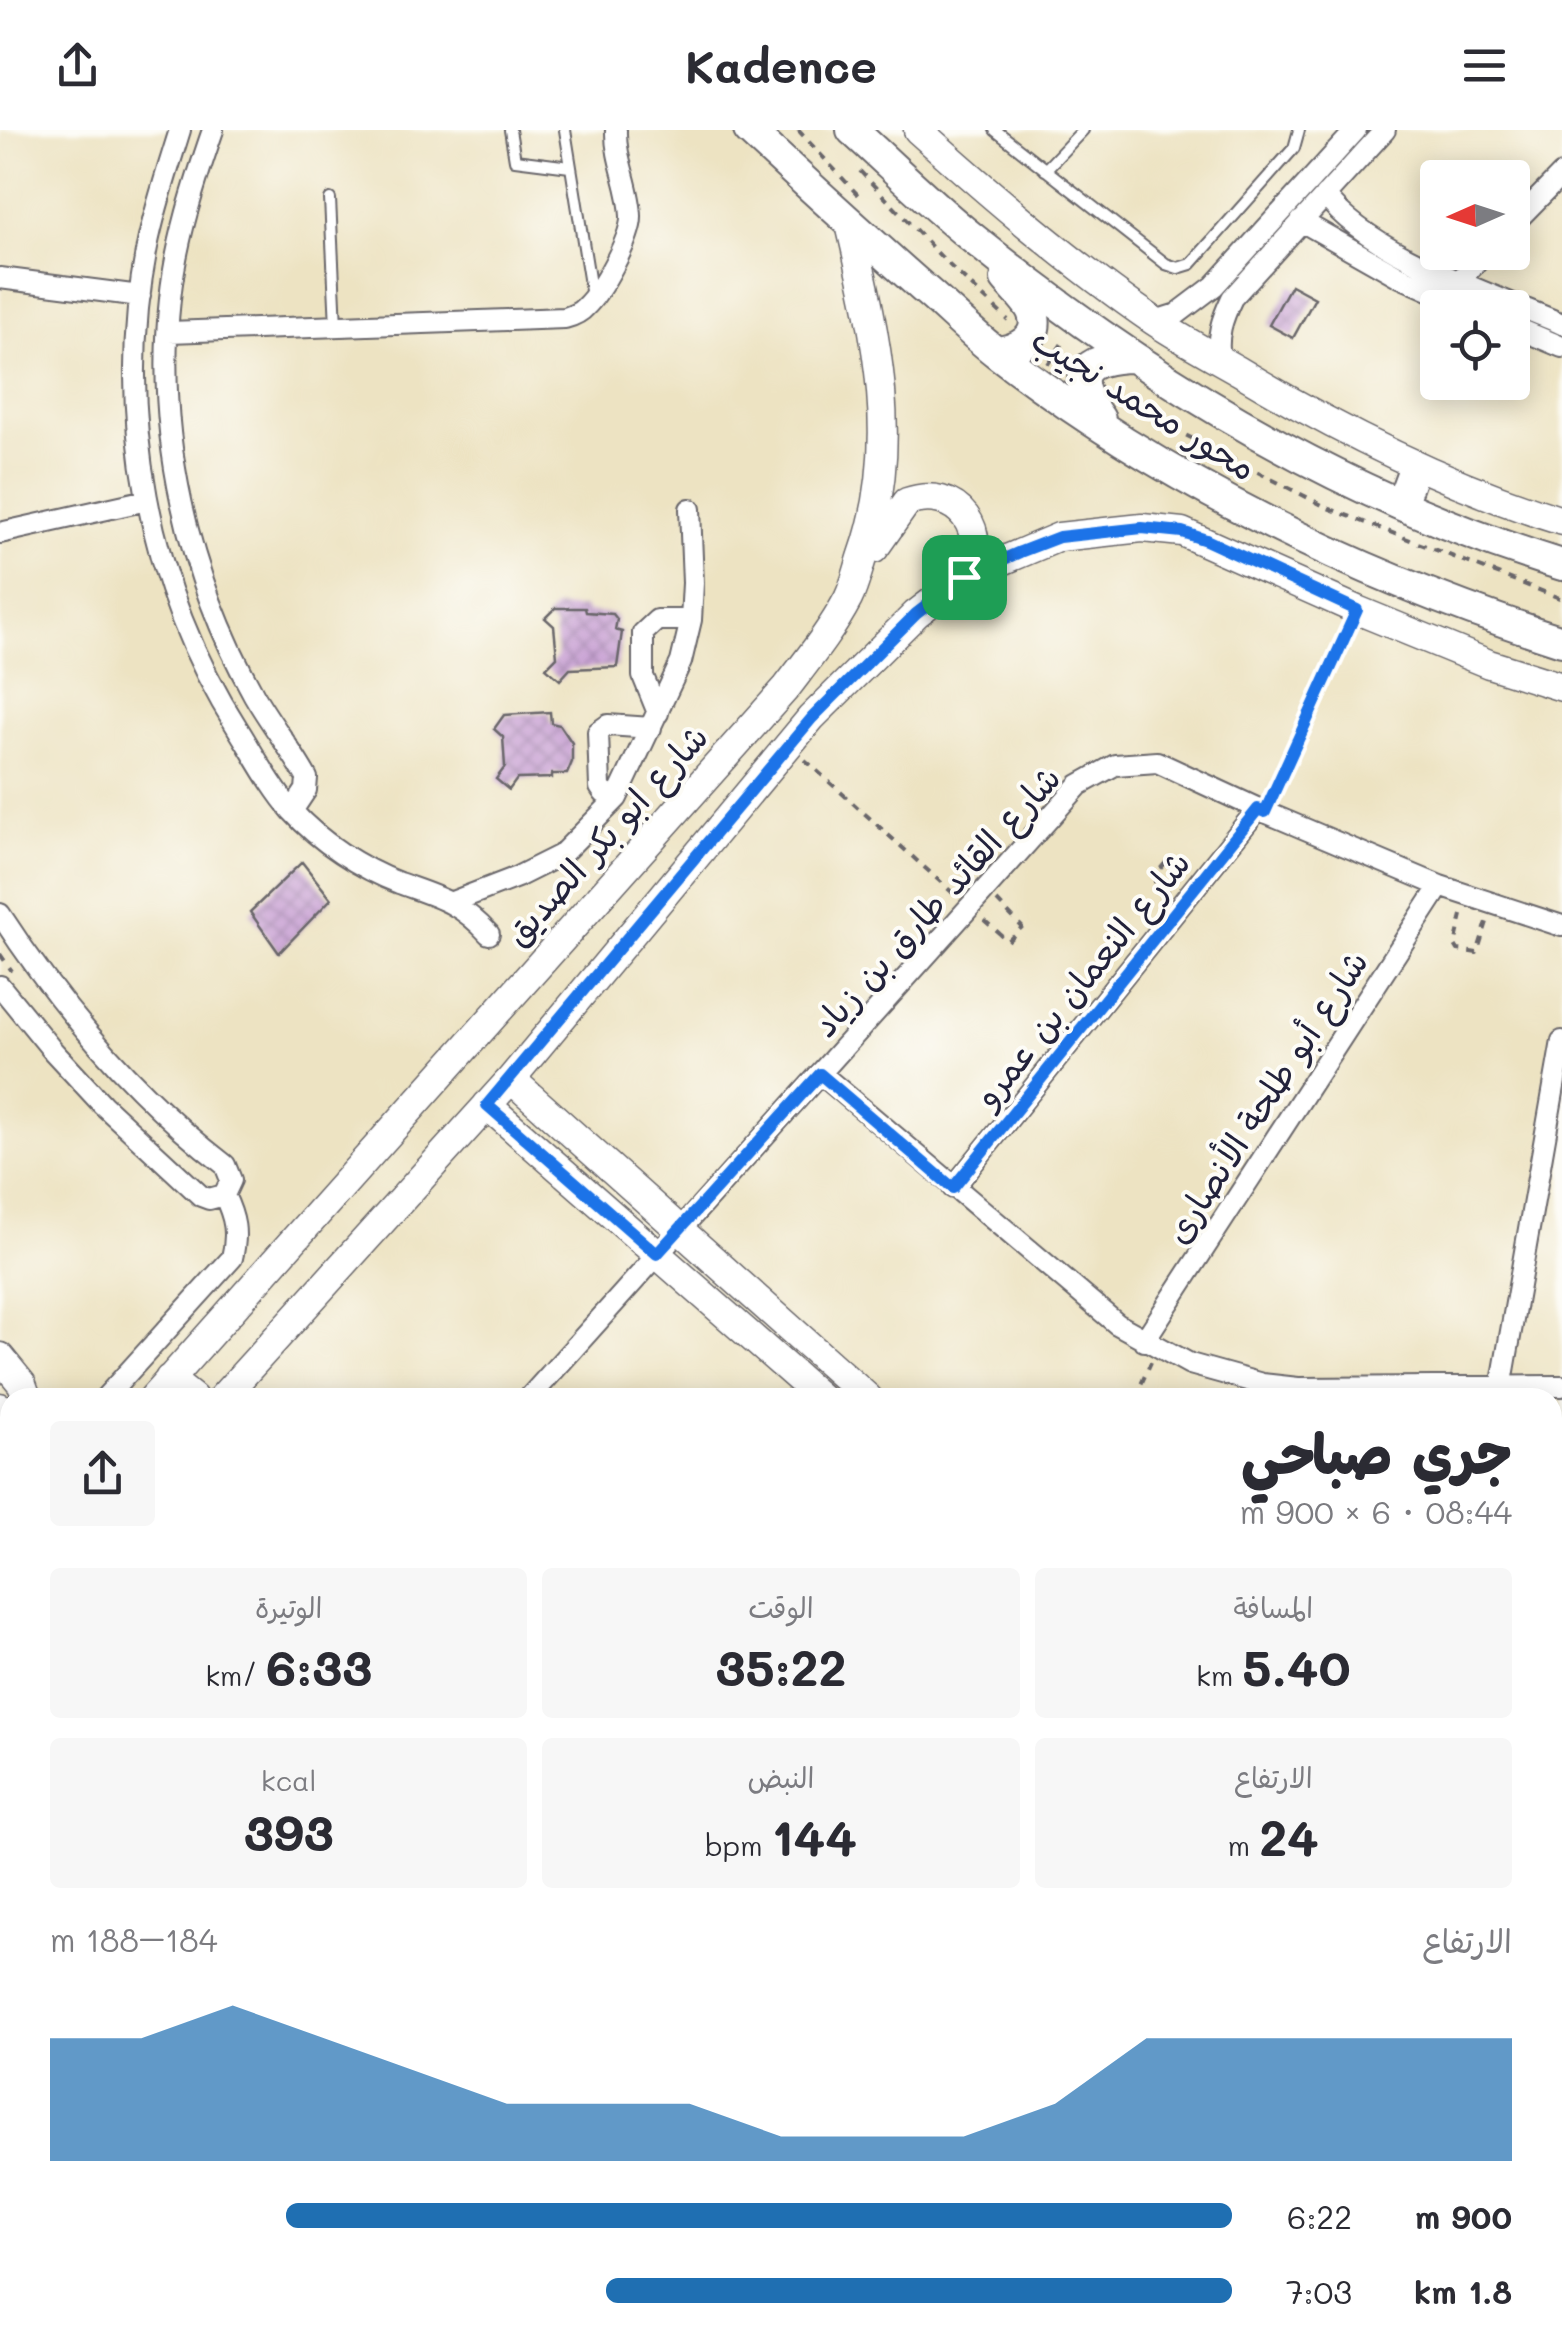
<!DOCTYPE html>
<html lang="ar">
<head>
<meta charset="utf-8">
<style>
  body { margin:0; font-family:Mali,"Playpen Sans Arabic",sans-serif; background:#f7f7f7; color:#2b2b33; direction:rtl; height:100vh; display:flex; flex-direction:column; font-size:38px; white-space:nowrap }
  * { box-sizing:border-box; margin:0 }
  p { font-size:32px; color:#7c7c81 }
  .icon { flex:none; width:55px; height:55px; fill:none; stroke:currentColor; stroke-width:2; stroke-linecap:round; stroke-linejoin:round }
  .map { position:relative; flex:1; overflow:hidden; direction:ltr }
  .panel { position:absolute; left:0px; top:1258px; width:1562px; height:962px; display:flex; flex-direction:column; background:#fff; border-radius:30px 30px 0 0; box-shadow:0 5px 25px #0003; direction:rtl }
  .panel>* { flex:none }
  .needle { width:65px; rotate:267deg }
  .fabs { position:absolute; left:1420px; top:30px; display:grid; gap:20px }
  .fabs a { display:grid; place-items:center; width:110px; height:110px; border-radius:10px; background:#fff; box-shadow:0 5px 25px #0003; font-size:50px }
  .pin { position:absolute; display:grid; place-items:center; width:85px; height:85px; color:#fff; margin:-42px; border-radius:20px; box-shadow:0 5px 15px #0006 }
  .round { display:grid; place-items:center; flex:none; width:105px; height:105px; border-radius:10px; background:#f7f7f7 }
  .headline { display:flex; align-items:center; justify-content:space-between; height:170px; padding:0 50px }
  h1 { font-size:55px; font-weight:800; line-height:75px }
  .metrics { display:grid; grid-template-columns:repeat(3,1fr); gap:15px; height:170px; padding:10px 50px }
  .metrics div { display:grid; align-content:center; border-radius:10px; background:#f7f7f7; text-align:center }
  .metrics b { font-size:50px; font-weight:800 }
  .metrics small { font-size:28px; font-weight:400 }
  .metrics p { font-size:28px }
  .chart { height:280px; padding:20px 50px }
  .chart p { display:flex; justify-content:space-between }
  .chart svg { width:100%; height:180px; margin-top:10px; fill:#1f6fb2; opacity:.7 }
  ul { padding:0 50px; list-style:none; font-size:32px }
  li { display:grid; grid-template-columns:160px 120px 1fr; align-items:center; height:75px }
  li i { height:25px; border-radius:12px; background:#1f6fb2 }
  header { display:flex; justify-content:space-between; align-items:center; height:130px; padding:0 50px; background:#fff; font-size:45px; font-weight:800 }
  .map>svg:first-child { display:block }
  .building { fill:url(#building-cross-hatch) }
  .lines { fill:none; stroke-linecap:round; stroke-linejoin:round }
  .lane-casing { stroke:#69666a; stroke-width:14 }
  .street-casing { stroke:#69666a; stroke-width:24 }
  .secondary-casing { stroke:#69666a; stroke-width:31 }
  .primary-casing { stroke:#69666a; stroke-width:34 }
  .path { stroke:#69666a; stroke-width:4; stroke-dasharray:8 8; stroke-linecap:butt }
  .lane { stroke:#fff; stroke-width:10 }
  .street { stroke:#fff; stroke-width:20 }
  .secondary { stroke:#fff; stroke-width:28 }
  .primary { stroke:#fff; stroke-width:30 }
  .route-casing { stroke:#fff; stroke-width:20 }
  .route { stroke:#1a73e8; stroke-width:12 }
  .labels { text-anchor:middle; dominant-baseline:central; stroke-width:8; stroke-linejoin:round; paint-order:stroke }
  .street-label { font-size:35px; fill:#22223b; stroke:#fdfcf7 }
</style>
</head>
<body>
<header><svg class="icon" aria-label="menu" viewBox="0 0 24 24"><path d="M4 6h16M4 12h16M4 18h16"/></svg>Kadence<svg class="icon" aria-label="share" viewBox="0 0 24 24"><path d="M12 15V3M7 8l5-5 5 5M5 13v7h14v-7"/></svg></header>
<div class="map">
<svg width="1562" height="2219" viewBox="0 0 1562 2219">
  <defs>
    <pattern id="building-cross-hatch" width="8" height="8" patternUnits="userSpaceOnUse" patternTransform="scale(2.5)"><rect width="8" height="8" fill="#c69cd2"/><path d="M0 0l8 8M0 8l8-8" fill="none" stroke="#a07fac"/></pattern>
  </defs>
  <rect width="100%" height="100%" fill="#fdfcf7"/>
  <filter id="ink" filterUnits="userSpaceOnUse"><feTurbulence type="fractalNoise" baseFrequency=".01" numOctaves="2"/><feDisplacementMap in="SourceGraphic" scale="20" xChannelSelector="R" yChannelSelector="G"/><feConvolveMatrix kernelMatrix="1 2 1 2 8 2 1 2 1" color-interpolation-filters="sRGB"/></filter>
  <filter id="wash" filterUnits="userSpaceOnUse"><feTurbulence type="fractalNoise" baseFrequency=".0048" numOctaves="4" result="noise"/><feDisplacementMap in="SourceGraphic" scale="40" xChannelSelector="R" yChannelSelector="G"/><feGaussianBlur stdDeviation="2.25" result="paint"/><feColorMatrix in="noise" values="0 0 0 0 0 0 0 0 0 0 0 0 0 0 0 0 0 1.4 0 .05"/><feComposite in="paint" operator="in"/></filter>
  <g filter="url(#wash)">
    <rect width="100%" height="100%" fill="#ede3c2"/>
    <g id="blocks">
      <path class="building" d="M 1291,155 L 1315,168 L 1293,208 L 1269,195 Z
        M 555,478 L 585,478 L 586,482 L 613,484 L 617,489 L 615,500 L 622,502 L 617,537 L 570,539 L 560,550 L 546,538 L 557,527 L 554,496 L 545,488 Z
        M 550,582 L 551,593 L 560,595 L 572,613 L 572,632 L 567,644 L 552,644 L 552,648 L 517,649 L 509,660 L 496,649 L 505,637 L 503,607 L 494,599 L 504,585 Z
        M 302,732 L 331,769 L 279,823 L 250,782 Z"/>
    </g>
  </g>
  <g filter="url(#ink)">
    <use href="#blocks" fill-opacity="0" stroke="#69666a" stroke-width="2.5"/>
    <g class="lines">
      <defs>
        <path id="lane" d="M 510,0 L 515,30 L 570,37
          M 565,0 L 592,167
          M 995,0 L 1166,134 L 1178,138 L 1191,134 L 1294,18 L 1299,0
          M 1045,40 L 1083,0
          M 330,69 L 336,196"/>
        <path id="street" d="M 180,0 C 168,39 155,77 147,117 C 115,281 148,458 238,599 C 255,626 271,657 292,681 C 320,712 360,738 399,753 C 438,767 460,772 489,804
          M 213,0 C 194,55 176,111 170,169 C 155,304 188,447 254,565 C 270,593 291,619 307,648 L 306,660 L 292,681
          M 1325,65 C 1369,125 1493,164 1562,194
          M 1301,91 L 1400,147 L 1470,178
          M 1512,95 L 1562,44
          M 0,148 L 140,166
          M 1460,150 L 1486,122
          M 1155,191 L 1177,184 L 1214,156 L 1356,0
          M 1512,196 L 1562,217
          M 169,202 L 565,188 C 572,186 580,183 585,177 C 601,162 632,107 631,86 C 630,56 615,30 616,0
          M 1220,230 C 1216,206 1222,189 1232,168 L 1385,0
          M 0,403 L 147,370
          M 658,583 L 643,546 L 643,503 L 657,490 L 691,490
          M 617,668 L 604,663 L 600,657 L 598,602 L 608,595 L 651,598
          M 452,772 L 517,747 L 561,725 L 617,668 L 681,532 L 691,490 L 693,453 L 690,379
          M 0,784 C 61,878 137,967 225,1035 L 231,1050 L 224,1065 L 209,1069 L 201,1066 L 103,975 L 53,921 L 0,856
          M 821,944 L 1117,1194 L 1190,1234 L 1262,1254 L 1298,1258 L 1562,1256
          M 953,1058 L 1258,679
          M 1144,1211 L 1440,756
          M 1501,1258 L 1562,911
          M 105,1268 L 232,1128 C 238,1103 235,1088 224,1065
          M 529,1268 L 1079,655 L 1115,635 L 1157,632 L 1265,682 L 1440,756 L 1562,796
          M 1552,1714 L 1562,1714
          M 0,1980 L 10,1987
          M 1552,2063 L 1562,2063
          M 259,2210 L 269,2219
          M 73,2219 L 81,2210"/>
        <path id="secondary" d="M 918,0 C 993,67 1071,134 1154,191 C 1181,209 1211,225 1239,241 C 1342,303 1447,355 1562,391
          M 874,419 L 907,372 C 957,354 993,403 964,447
          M 511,949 L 868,1268
          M 487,975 L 821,1268
          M 0,1227 L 22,1254 L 27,1268
          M 169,1249 L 193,1268
          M 153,1268 L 787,557 C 809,528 831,501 848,469 C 855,455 858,440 863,425 C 902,314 876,205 850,94
          M 222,1268 L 511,949 L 811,588 L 916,484 L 964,447 L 1059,407 L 1142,398 L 1182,402 L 1357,480 L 1489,534 L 1562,557
          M 0,1277 L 4,1300 L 0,1323
          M 0,1374 L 10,1362
          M 0,1438 L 10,1427
          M 1552,1466 L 1562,1466
          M 1552,1502 L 1562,1502
          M 0,1515 L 10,1504
          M 0,1623 L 10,1617
          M 0,1749 L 10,1751
          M 594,2210 L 604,2219
          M 646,2210 L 656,2219
          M 1123,2210 L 1124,2219
          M 1157,2210 L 1157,2219"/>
        <path id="primary" d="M 749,0 C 806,53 864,106 923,158 C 948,179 971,203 997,223 C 1164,352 1361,447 1562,511
          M 852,0 C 891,35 929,73 970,106 C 1146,249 1344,368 1562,435
          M 996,222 C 1017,220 1043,208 1032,181 C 1027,170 1014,159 1006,149
          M 1100,289 C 1068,245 1082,228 1133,227
          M 1401,374 L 1415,336"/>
      </defs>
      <use href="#lane" class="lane-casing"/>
      <use href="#street" class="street-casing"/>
      <use href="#secondary" class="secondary-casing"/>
      <use href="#primary" class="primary-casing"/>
      <path class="path" d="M 798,0 L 859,66
        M 860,41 L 946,132 L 1008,190
        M 1048,234 L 1065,209
        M 1115,269 L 1328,378 L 1562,469
        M 805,630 L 954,764
        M 1273,664 L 1348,500
        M 1168,762 L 1155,752 L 1155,745 L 1167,731 L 1182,742
        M 1462,785 L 1455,815 L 1458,820 L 1477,823 L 1487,792
        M 984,790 L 1008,811 L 1022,797 L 997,771
        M 0,824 L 12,841
        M 1135,1268 L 1151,1232"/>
      <use href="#lane" class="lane"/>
      <use href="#street" class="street"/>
      <use href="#secondary" class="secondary"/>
      <use href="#primary" class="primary"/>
    </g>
  </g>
  <g class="lines" filter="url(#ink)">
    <defs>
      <path id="route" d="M 1142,398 L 1182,402 L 1206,410 L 1357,480 L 1265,682 L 1258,679 L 953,1058 L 820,944 L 657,1124 L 487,975 L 812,588 L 916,484 L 964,447 L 1020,422 L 1059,407 Z"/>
    </defs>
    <use href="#route" class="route-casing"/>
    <use href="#route" class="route"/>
  </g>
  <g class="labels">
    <g class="street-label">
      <text transform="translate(1145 272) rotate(32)">محور محمد نجيب</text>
      <text transform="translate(605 704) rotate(-48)">شارع ابو بكر الصديق</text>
      <text transform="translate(935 770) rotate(-48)">شارع القائد طارق بن زياد</text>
      <text transform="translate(1081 848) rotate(-51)">شارع النعمان بن عمرو</text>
      <text transform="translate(1265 966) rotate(-57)">شارع أبو طلحة الأنصارى</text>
    </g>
  </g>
</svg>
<div class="fabs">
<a><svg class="needle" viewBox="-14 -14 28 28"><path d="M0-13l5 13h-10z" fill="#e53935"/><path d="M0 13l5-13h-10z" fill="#7c7c81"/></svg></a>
<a><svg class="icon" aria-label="locate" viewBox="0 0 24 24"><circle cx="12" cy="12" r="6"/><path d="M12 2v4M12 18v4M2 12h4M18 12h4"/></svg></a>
</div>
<div class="pin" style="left:964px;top:447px;background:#1e9e55"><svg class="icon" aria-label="arrive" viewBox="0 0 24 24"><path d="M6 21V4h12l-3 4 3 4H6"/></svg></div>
<section class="panel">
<div class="headline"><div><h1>جري صباحي</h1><p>08:44 · 6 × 900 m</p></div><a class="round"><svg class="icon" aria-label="share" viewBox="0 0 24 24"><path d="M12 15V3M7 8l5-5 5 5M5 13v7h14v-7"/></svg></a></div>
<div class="metrics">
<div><p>المسافة</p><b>5.40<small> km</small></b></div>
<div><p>الوقت</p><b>35:22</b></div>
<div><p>الوتيرة</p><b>6:33<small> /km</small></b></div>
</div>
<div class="metrics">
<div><p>الارتفاع</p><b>24<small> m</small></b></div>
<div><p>النبض</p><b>144<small> bpm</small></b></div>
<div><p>kcal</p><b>393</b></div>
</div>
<div class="chart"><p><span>الارتفاع</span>184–188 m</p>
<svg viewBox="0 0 160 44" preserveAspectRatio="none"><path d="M0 44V14L10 14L20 6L30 14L40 22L50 30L60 30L70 30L80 38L90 38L100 38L110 30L120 14L130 14L140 14L150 14L160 14V44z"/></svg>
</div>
<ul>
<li><b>900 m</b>6:22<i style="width:80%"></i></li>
<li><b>1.8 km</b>7:03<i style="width:53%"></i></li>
</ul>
</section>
</div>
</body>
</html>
